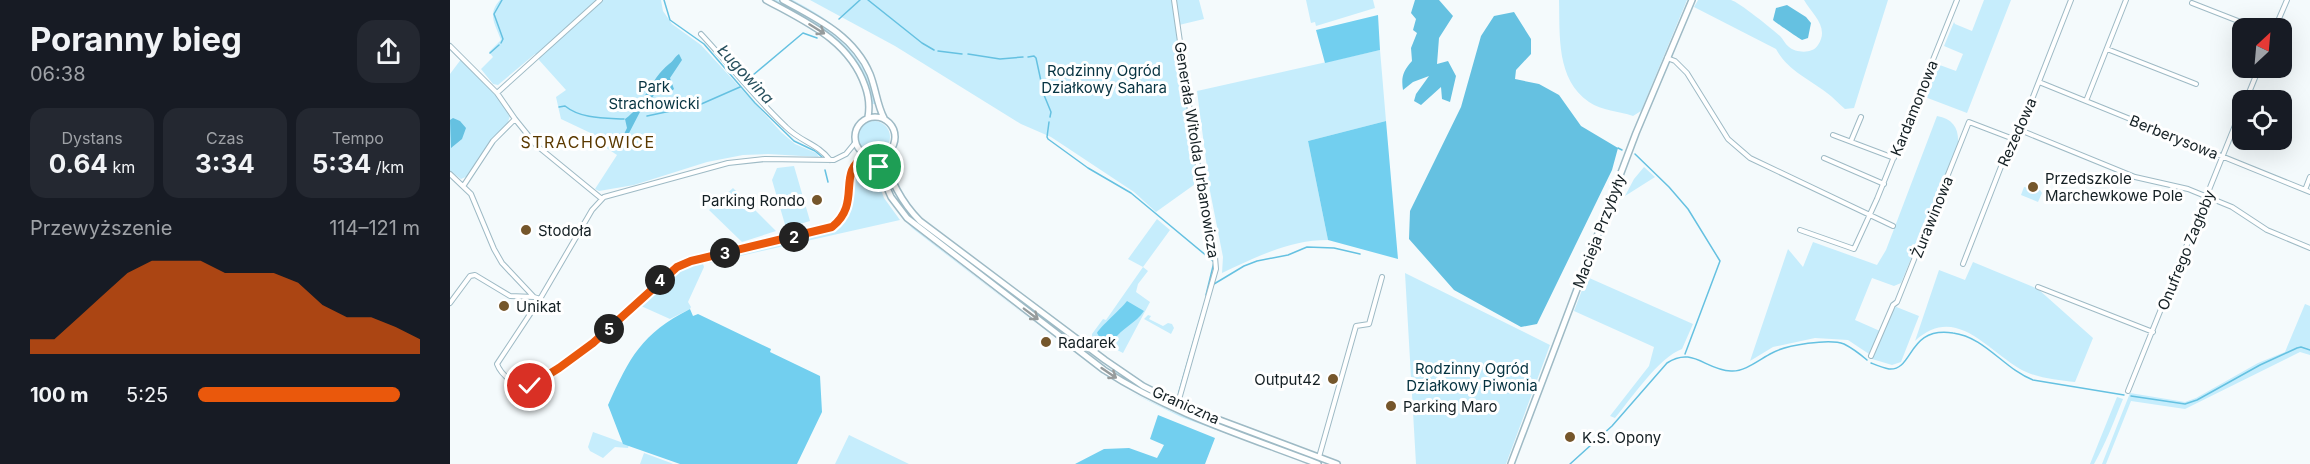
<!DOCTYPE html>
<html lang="pl">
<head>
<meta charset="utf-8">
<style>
  body { margin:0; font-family:Inter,sans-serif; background:#242831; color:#f1f3f6; height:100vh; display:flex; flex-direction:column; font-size:22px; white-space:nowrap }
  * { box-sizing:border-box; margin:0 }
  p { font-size:20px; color:#9ea1a6 }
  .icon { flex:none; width:33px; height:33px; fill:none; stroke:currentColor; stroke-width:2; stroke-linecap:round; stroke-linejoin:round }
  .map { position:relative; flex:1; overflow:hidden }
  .drawer { display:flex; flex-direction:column; background:#171b24; width:450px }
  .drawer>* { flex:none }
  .needle { width:39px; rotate:26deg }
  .fabs { position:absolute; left:1782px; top:18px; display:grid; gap:12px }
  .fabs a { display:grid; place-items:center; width:60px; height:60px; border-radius:12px; background:#171b24; box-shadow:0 6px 24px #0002; font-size:30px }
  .pin { position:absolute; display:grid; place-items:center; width:51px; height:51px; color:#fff; margin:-26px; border:3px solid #fff; border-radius:50%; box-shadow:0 2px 6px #0007 }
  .km { position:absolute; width:30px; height:30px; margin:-15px; border-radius:50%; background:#222; color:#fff; font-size:16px; line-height:30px; text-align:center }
  .round { display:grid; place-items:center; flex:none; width:63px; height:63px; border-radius:18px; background:#242831 }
  .summary { display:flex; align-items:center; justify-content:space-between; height:102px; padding:0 30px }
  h1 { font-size:33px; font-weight:700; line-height:45px }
  .figures { display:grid; grid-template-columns:repeat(3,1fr); gap:9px; height:102px; padding:6px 30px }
  .figures div { display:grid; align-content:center; border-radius:15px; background:#242831; text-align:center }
  .figures b { font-size:26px; font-weight:700 }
  .figures small { font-size:16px; font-weight:400 }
  .figures p { font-size:16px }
  .chart { height:168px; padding:12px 30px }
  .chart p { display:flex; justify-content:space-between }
  .chart svg { width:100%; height:108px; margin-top:6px; fill:#ea580c; opacity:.7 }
  ul { padding:0 30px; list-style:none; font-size:20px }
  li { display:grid; grid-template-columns:96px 72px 1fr; align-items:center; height:45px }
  li i { height:15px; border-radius:8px; background:#ea580c }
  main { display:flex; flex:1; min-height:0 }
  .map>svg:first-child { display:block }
  .green { fill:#c6edfc }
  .forest { fill:#72cfef }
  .water { fill:#65c1e1 }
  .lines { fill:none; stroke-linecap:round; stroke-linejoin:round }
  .stream { stroke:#65c1e1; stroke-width:1.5 }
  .street-casing { stroke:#9ebac5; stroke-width:6 }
  .secondary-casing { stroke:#9ebac5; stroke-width:8 }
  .street { stroke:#fff; stroke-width:4 }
  .secondary { stroke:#fff; stroke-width:5 }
  .oneway { stroke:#969b9c }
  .route-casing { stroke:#fff; stroke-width:12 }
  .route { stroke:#ea580c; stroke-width:8 }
  .poi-dot { fill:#75562b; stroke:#fff; stroke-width:2 }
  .labels { text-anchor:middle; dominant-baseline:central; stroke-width:6; stroke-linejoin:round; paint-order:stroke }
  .park-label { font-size:15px; fill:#063341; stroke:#fff }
  .street-label { font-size:15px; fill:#152024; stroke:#fff }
  .poi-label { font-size:15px; fill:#152024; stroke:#fff; text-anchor:start }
  .water-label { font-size:16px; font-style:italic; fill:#27505e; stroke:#fff }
  .neighbourhood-label { font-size:16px; letter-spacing:1.5px; fill:#5a3900; stroke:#fff }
</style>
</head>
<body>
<main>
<section class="drawer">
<div class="summary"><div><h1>Poranny bieg</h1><p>06:38</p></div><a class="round"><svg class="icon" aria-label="share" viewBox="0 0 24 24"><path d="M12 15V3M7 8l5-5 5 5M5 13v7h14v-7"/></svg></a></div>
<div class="figures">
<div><p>Dystans</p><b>0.64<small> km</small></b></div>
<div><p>Czas</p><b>3:34</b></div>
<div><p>Tempo</p><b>5:34<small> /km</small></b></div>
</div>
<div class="chart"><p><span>Przewyższenie</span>114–121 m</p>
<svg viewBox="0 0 160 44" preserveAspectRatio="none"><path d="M0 44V38L10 38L20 29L30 20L40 11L50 6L60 6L70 6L80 11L90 11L100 11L110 15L120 24L130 29L140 29L150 33L160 38V44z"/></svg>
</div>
<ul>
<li><b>100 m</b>5:25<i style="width:91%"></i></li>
</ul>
</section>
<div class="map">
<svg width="1860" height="464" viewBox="0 0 1860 464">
  <rect width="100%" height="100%" fill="#f4fafc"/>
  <path class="green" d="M 50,0 L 211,0 L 213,11 L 222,24 L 251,45 L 331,132 L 345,144 L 366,153 L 369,157 L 318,154 L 293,155 L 257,162 L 184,185 L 149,191 L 145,189 L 167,155 L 155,147 L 149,137 L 111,119 L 106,97 L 116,90 L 89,60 L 89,55 L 85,54 L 48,85 L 43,84 L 31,69 L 43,57 L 39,52 L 51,40 C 45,24 37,14 50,0 Z
    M 322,0 L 327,0 C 374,26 415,46 425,104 L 422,104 C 414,48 367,25 322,0 Z
    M 340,0 L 343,0 C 374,17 400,33 419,63 L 401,41 L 387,28 Z
    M 360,0 L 722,0 L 748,182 L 706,212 L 684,192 L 601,137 L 571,124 L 445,46 Z
    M 725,0 L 749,0 L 754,19 L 729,25 Z
    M 856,0 L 923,0 L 925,8 L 866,26 L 865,22 L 861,23 Z
    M 1109,0 L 1237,0 L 1191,111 L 1183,116 C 1169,111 1152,111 1139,102 C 1106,79 1110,36 1109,0 Z
    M 1248,0 C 1257,0 1271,0 1281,0 C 1289,2 1322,29 1330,36 C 1333,39 1335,44 1339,47 C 1346,53 1363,54 1368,45 C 1380,27 1362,14 1354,0 L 1438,0 L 1404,108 L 1395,109 C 1389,104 1383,97 1377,93 C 1359,79 1337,70 1326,49 L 1244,7 Z
    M 1534,0 L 1561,0 L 1517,113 L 1475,97 L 1475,92 L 1487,64 L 1506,71 L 1513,54 L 1494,46 L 1504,22 L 1505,24 L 1522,31 Z
    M 930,50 L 936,121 L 858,141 L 878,240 C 839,240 806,257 772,273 L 773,257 L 760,191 L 747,91 Z
    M 12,58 L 48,98 L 60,116 L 58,122 L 36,149 L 18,176 L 11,179 L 0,171 L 0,74 Z
    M 1487,116 C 1503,119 1509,128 1508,144 L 1451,283 L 1444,286 L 1422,278 L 1405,320 L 1430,331 L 1419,354 L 1398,340 L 1365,338 L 1323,347 L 1300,361 L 1338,249 L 1353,267 L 1363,242 L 1427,265 L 1436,250 Z
    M408 137a16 16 0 1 1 32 0a16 16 0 1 1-32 0Z
    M 344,166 L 360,221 L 336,228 L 322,180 L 327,168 Z
    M 1194,167 L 1205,177 L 1175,196 L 1184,179 Z
    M 410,169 L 424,170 L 434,198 L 450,220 L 259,263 L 260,259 L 372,234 L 386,227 L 396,216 L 401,203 L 403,183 Z
    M 1574,187 L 1590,190 L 1592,193 L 1588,202 L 1571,195 Z
    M 283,188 L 326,231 L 292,242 L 259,210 Z
    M 441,205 L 461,226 L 589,326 L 462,228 Z
    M 707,219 L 720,230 L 693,267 L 698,271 L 688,284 L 686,292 L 700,302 L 673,353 L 642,337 L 642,334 L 653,319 L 656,320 L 693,267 L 678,259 Z
    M 252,261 L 254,267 L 238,302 L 241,307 L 240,309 L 220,319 L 191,306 L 230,269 Z
    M 1523,262 L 1588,289 L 1643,338 L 1625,382 C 1607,380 1586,378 1570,369 C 1536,349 1505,304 1465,341 L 1489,270 L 1515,280 Z
    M 955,273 L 1100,345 L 1056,464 L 966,464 Z
    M 1137,277 L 1243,324 L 1232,349 C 1209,357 1181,399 1165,418 L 1160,416 L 1199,366 L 1204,347 L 1124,311 Z
    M 1855,304 L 1860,306 L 1860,355 L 1850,352 L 1735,409 L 1681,401 L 1656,464 L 1652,464 L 1680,393 L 1735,402 L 1746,398 L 1808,363 L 1835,352 Z
    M 1444,306 L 1469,316 L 1451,362 L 1442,365 L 1422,359 Z
    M 698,315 L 701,316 L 699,319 L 713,326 L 718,323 L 722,324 L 724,328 L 721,334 L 694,319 Z
    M 676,390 L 723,412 L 860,464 L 731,417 Z
    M 1667,397 L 1673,399 C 1664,421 1656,443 1644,464 L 1640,464 Z
    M 143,432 L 179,445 L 178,448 L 165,447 L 153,458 L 140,451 L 138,447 Z
    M 399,435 L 459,464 L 385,464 Z
    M 194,453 L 221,463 L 223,464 L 190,464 Z"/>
  <path class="forest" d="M 928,15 L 930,50 L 875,63 L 866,30 Z
    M 936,121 L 948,259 L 878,240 L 858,141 Z
    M 677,301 L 694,311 C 686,323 672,328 664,340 L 650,338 L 647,333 C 651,326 670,310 677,301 Z
    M 240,309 L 243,316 L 248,314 L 321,349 L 320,352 L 370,376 L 372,412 L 347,464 L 230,464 L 173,444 L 158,405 C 180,357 191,334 240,309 Z
    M 708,415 L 765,438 L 755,464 L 625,464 L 654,449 L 679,448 L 707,458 L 714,445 L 700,439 Z"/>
  <path class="water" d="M 965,0 L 989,0 L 1003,16 L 989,38 L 987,64 L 998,61 L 1006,76 L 1000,102 L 992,99 L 991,87 L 971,105 L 964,101 L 966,94 L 979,76 L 963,82 L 953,90 C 951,77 953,71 962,61 L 961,48 L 967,33 L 963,30 L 966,19 L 961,13 Z
    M 1337,5 L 1356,17 L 1361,23 L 1358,38 L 1352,40 C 1348,38 1325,22 1323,20 L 1326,8 Z
    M 1064,12 L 1081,39 L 1081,54 L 1066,70 L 1065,79 L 1089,84 L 1109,95 L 1131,126 L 1168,148 L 1162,170 L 1087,324 L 1071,327 L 1004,290 L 959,239 L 960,211 L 1011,107 L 1031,36 L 1044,16 Z
    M 229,54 L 232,60 L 220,78 L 224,89 C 219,94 212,96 206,93 L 203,96 L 205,106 L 198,111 L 191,110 L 178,135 L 171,140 L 177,128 L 175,119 C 194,106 200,79 219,64 C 224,61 224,57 229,54 Z
    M 3,118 L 10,121 L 16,128 L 12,139 L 1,148 L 0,120 Z"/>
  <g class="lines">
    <path class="stream" d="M 214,0 L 220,20 L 254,44 L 305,103 L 344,141 L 365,151 L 372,157
      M 418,0 L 472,43 L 484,50
      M 389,19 L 410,0
      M 51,43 L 53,39 L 44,14 L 52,0
      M 488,51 L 512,54
      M 40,53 L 49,45
      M 518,54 L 550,59 L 573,57
      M 578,57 L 584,56 L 586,58 L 594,95 L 601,112 L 600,117
      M 296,81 L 353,33 L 367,38
      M 109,107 L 115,106 C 131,119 154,118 174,119
      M 197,116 L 249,105 L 290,87
      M 599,122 L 597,137 L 598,139 L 638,168 L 681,193 L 764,262 L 756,295
      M 1168,148 L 1172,150
      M 1185,154 L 1219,187 L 1238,209 L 1270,261 L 1235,354
      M 375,170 L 378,182
      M 764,284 L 794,266 L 807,261 L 838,255 L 857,247 L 884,248 L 910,254
      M 1421,363 C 1426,365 1433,368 1439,369 C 1464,371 1457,326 1503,333 C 1535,337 1554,369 1583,380 L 1674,395
      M 729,392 L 755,302
      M 1681,396 L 1735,404 L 1747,400 L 1810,365 L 1847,348 L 1851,347 L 1860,350
      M 1120,464 L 1162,426 L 1217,363 C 1243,346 1255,370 1281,371 C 1295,372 1310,359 1322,353 C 1336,345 1380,338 1394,344 C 1402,348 1410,354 1417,360"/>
    <defs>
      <path id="street" d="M 724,0 L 757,229 L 765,257 L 766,269 L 728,403
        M 1742,3 L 1806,28
        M 1825,28 L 1837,0
        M 251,34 C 280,65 305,98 336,127 C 351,142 368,144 380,160
        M 0,46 L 47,93 L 65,119 L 86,145 L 152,199
        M 1657,49 L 1746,84
        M 1217,58 L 1225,61 L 1237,73 L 1278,139 L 1300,158 L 1443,226
        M 1589,82 L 1860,192
        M 47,93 L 150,0
        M 1796,100 L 1809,68
        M 1636,101 L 1676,0
        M 1570,130 L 1685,177 L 1738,189 L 1782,207 L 1817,230 L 1860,248
        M 1383,135 L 1444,158
        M 1401,141 L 1411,117
        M 405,143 L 396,154 L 384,160 L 315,159 L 278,163 L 154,197 L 142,210 L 90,299 L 47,364 C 51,375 68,389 79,386 L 143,343 L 227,267 L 241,261 L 382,227 C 412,204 386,171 416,156
        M 1374,158 L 1434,184
        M 0,174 L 21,194 L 44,249 L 52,263 L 84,297 L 90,299
        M 14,185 L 43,141 L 64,120
        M 1855,190 L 1860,177
        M 1350,230 L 1404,249 L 1427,199 L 1507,0
        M 1513,264 L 1554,159 L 1566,140 L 1621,0
        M 1588,287 L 1703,332
        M 0,303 L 20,276 L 25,275 L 60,296 L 84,297
        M 1421,356 L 1443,305 L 1447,302 L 1519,122 L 1566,140
        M 1678,391 L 1792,108
        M 869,457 L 906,326 L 919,324 L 932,277"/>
      <path id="secondary" d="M 316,0 C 356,22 399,40 415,86 C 419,97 420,106 418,117
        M 333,0 C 368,19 404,36 420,74 C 426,89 427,105 434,118
        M405 137a20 20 0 1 1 40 0a20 20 0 1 1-40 0Z
        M 438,153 C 434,175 455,206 470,221 L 655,360 L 693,386 L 735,407 L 887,464
        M 424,158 L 441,197 L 457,218 L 654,370 C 720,413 795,436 868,464
        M 1061,464 L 1186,133 L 1242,0"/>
    </defs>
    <use href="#street" class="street-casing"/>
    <use href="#secondary" class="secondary-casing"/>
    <use href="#street" class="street"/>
    <use href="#secondary" class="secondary"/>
  </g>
  <defs><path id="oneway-shaft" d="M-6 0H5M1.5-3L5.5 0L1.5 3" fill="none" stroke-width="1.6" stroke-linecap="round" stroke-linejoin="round" transform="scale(1.5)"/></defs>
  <g class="oneway">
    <use href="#oneway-shaft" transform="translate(367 29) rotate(32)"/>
    <use href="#oneway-shaft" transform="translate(581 314) rotate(37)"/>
    <use href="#oneway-shaft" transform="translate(659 373) rotate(34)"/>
  </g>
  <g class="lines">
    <defs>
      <path id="route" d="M 80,386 L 109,368 L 143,343 L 227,267 L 241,261 L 382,227 C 413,202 385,172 416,156 L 424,158 L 429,167"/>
    </defs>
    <use href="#route" class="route-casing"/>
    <use href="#route" class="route"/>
  </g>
  <g class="poi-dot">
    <circle cx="1583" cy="187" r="6"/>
    <circle cx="367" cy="200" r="6"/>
    <circle cx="76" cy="230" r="6"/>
    <circle cx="54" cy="306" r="6"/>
    <circle cx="596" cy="342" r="6"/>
    <circle cx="883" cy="379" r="6"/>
    <circle cx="941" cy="406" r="6"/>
    <circle cx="1120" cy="437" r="6"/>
  </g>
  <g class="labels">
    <g class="park-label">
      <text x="654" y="70">Rodzinny Ogród<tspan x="654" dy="17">Działkowy Sahara</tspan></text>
      <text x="204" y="86">Park<tspan x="204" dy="17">Strachowicki</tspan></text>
      <text x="1022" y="368">Rodzinny Ogród<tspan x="1022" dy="17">Działkowy Piwonia</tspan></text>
    </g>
    <g class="street-label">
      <text transform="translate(1464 108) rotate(-68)">Kardamonowa</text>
      <text transform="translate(1567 132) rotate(-66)">Rezedowa</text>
      <text transform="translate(1724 137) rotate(22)">Berberysowa</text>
      <text transform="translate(747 150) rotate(81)">Generała Witolda Urbanowicza</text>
      <text transform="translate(1482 217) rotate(-68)">Żurawinowa</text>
      <text transform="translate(1149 231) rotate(-69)">Macieja Przybyły</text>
      <text transform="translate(1736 250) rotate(-68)">Onufrego Zagłoby</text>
      <text transform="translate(736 405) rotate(24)">Graniczna</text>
    </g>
    <g class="poi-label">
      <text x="1595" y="178">Przedszkole<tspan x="1595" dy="17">Marchewkowe Pole</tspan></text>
      <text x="355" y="200" text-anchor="end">Parking Rondo</text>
      <text x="88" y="230">Stodoła</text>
      <text x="66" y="306">Unikat</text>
      <text x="608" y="342">Radarek</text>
      <text x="871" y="379" text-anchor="end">Output42</text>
      <text x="953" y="406">Parking Maro</text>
      <text x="1132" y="437">K.S. Opony</text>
    </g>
    <g class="water-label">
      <text transform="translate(296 74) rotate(47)">Ługowina</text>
    </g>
    <g class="neighbourhood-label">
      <text x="138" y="142">STRACHOWICE</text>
    </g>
  </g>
</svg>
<div class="fabs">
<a><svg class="needle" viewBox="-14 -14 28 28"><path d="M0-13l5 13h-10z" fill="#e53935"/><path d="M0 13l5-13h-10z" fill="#9ea1a6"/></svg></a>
<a><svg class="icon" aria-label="locate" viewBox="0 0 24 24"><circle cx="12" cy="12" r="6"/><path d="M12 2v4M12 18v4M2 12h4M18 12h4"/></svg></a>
</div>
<div class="pin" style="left:429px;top:167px;background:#1e9e55"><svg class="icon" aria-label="arrive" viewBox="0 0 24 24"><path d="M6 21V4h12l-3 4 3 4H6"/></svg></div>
<div class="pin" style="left:80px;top:386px;background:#d93025"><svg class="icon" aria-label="check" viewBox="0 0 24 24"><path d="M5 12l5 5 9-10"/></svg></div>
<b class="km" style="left:344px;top:237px">2</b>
<b class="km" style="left:275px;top:253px">3</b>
<b class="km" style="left:210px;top:280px">4</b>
<b class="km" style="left:159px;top:329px">5</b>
</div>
</main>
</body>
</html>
